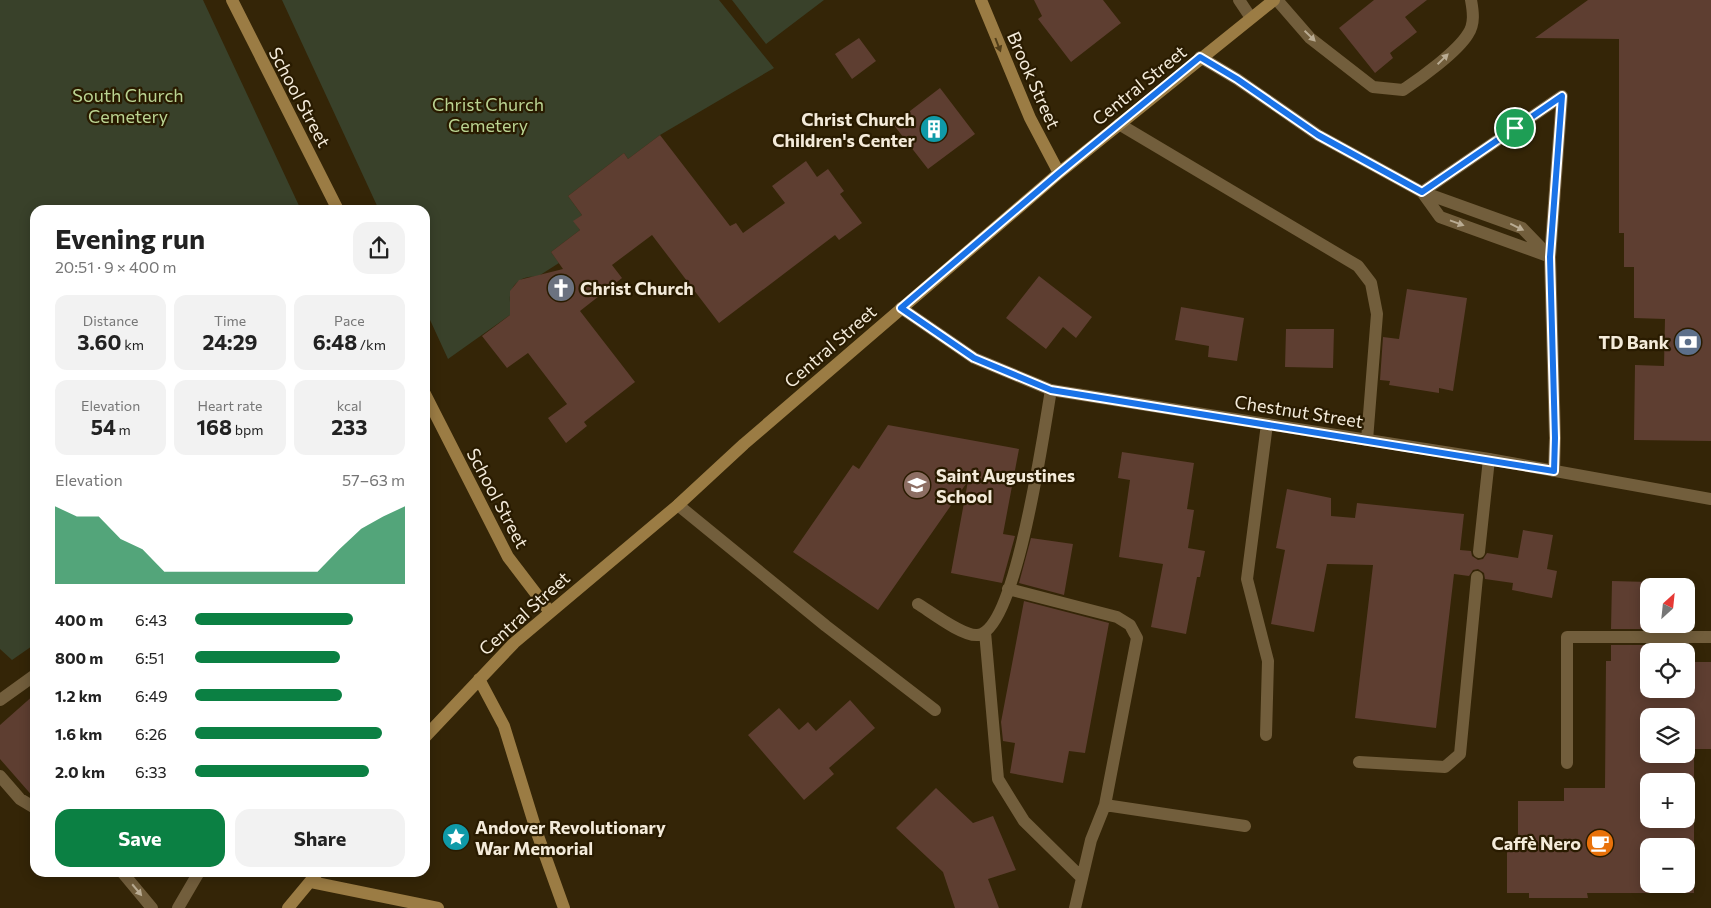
<!DOCTYPE html>
<html lang="en">
<head>
<meta charset="utf-8">
<style>
  body { margin:0; font-family:Commissioner,sans-serif; background:#f2f2f2; color:#222; height:100vh; display:flex; flex-direction:column; font-size:19px; white-space:nowrap }
  * { box-sizing:border-box; margin:0 }
  p { font-size:16px; color:#767676 }
  .icon { flex:none; width:28px; height:28px; fill:none; stroke:currentColor; stroke-width:2; stroke-linecap:round; stroke-linejoin:round }
  .map { position:relative; flex:1; overflow:hidden }
  .details { position:absolute; left:30px; top:205px; width:400px; height:672px; display:flex; flex-direction:column; background:#fff; border-radius:15px; box-shadow:0 2px 12px #0003 }
  .details>* { flex:none }
  .needle { width:32px; rotate:27deg }
  .buttons { position:absolute; left:1640px; top:578px; display:grid; gap:10px }
  .buttons a { display:grid; place-items:center; width:55px; height:55px; border-radius:10px; background:#fff; box-shadow:0 2px 12px #0003; font-size:25px }
  .pin { position:absolute; display:grid; place-items:center; width:42px; height:42px; color:#fff; margin:-21px; border:2px solid #fff; border-radius:50%; box-shadow:0 1px 5px #0007 }
  .round { display:grid; place-items:center; flex:none; width:52px; height:52px; border-radius:15px; background:#f2f2f2 }
  .summary { display:flex; align-items:center; justify-content:space-between; height:85px; padding:0 25px }
  h1 { font-size:28px; font-weight:700; line-height:38px }
  .stats { display:grid; grid-template-columns:repeat(3,1fr); gap:8px; height:85px; padding:5px 25px }
  .stats div { display:grid; align-content:center; border-radius:12px; background:#f2f2f2; text-align:center }
  .stats b { font-size:21px; font-weight:700 }
  .stats small { font-size:14px; font-weight:400 }
  .stats p { font-size:14px }
  .chart { height:140px; padding:10px 25px }
  .chart p { display:flex; justify-content:space-between }
  .chart svg { width:100%; height:90px; margin-top:5px; fill:#0b8043; opacity:.7 }
  .primary-button { display:flex; gap:10px; margin-top:auto; padding:10px 25px }
  .primary-button a { flex:1; height:58px; border-radius:15px; background:#0b8043; color:#fff; font-size:20px; font-weight:700; line-height:58px; text-align:center }
  .primary-button a+a { background:#f2f2f2; color:#222 }
  ul { padding:0 25px; list-style:none; font-size:16px }
  li { display:grid; grid-template-columns:80px 60px 1fr; align-items:center; height:38px }
  li i { height:12px; border-radius:6px; background:#0b8043 }
  .map>svg:first-child { display:block }
  .green { fill:#39412a }
  .building { fill:#5e3e31; fill-rule:evenodd }
  .lines { fill:none; stroke-linecap:round; stroke-linejoin:round }
  .service { stroke:#725e3c; stroke-width:12 }
  .tertiary { stroke:#725e3c; stroke-width:12 }
  .secondary { stroke:#9b7c44; stroke-width:12 }
  .oneway { fill:#baac93 }
  .oneway2 { fill:#513d18 }
  .route-casing { stroke:#fff; stroke-width:10 }
  .route { stroke:#1a73e8; stroke-width:6 }
  .labels { text-anchor:middle; dominant-baseline:central; stroke-width:4.5; stroke-linejoin:round; paint-order:stroke }
  .street-label { font-size:18px; fill:#f4ebda; stroke:#291b00 }
  .park-label { font-size:18px; fill:#bad391; stroke:#291b00 }
  .poi-label { font-size:18px; font-weight:bold; fill:#f4ebda; stroke:#291b00; text-anchor:end }
</style>
</head>
<body>
<div class="map">
<svg width="1711" height="908" viewBox="0 0 1711 908">
  <rect width="100%" height="100%" fill="#342507"/>
  <path class="green" d="M 0,0 L 203,0 L 301,210 L 35,210 L 35,644 L 12,660 L 0,649 Z
    M 282,0 L 719,0 L 774,68 L 660,135 L 628,159 L 624,153 L 568,196 L 582,215 L 574,221 L 580,230 L 551,252 L 559,263 L 537,277 C 515,274 504,294 513,313 L 448,359 L 425,309 L 425,210 L 379,210 Z
    M 732,0 L 824,0 L 766,44 Z"/>
  <path class="building" d="M 1034,0 L 1103,0 L 1121,23 L 1071,62 L 1038,19 L 1042,16 Z
    M 1374,0 L 1427,0 L 1405,17 L 1417,32 L 1390,53 L 1393,58 L 1375,73 L 1339,28 Z
    M 1588,0 L 1711,0 L 1711,441 L 1634,440 L 1635,365 L 1664,366 L 1665,319 L 1634,318 L 1634,267 L 1624,267 L 1624,233 L 1619,233 L 1619,39 L 1535,38 Z
    M 859,38 L 876,61 L 852,79 L 835,54 Z
    M 940,88 L 975,134 L 928,169 L 893,124 Z
    M 660,135 L 730,226 L 736,223 L 743,233 L 785,203 L 772,186 L 806,161 L 817,177 L 828,169 L 844,191 L 840,194 L 862,223 L 839,240 L 835,235 L 719,323 L 652,235 L 612,265 L 622,278 L 580,311 L 635,382 L 584,422 L 587,426 L 566,443 L 548,418 L 567,404 L 528,353 L 507,368 L 482,336 L 510,315 L 510,291 L 519,280 L 563,269 L 551,252 L 580,230 L 573,221 L 582,215 L 568,196 L 624,153 L 628,159 Z
    M 1039,276 L 1092,317 L 1076,338 L 1063,327 L 1046,349 L 1006,318 Z
    M 1407,289 L 1467,298 L 1453,391 L 1439,388 L 1439,393 L 1389,385 L 1390,381 L 1380,380 L 1383,337 L 1399,339 Z
    M 1181,307 L 1244,318 L 1237,361 L 1208,357 L 1209,346 L 1175,340 Z
    M 1286,329 L 1334,329 L 1333,368 L 1285,367 Z
    M 888,425 L 1019,449 L 1003,534 L 1015,536 L 1002,583 L 951,573 L 968,481 L 878,610 L 793,552 L 853,465 L 859,469 Z
    M 1122,452 L 1194,463 L 1187,509 L 1194,510 L 1188,548 L 1205,551 L 1200,577 L 1197,577 L 1186,634 L 1151,627 L 1163,564 L 1119,557 L 1130,480 L 1118,478 Z
    M 1287,489 L 1331,498 L 1331,516 L 1355,518 L 1357,503 L 1464,514 L 1460,550 L 1471,551 L 1472,556 L 1478,560 L 1483,559 L 1487,553 L 1518,558 L 1523,530 L 1553,535 L 1547,569 L 1557,571 L 1552,598 L 1512,590 L 1513,583 L 1485,579 L 1484,573 L 1478,569 L 1473,570 L 1469,576 L 1454,574 L 1436,728 L 1355,718 L 1373,565 L 1327,564 L 1314,632 L 1271,624 L 1285,550 L 1276,548 Z
    M 1031,538 L 1073,544 L 1064,595 L 1019,583 Z
    M 1612,581 L 1649,582 L 1649,629 L 1611,629 Z
    M 1024,601 L 1109,623 L 1085,753 L 1069,751 L 1063,783 L 1010,773 L 1015,743 L 1003,741 L 1001,722 Z
    M 1611,645 L 1649,645 L 1649,689 L 1686,689 L 1686,662 L 1711,662 L 1711,749 L 1694,749 L 1694,893 L 1587,893 L 1588,898 L 1529,898 L 1529,893 L 1507,893 L 1507,840 L 1518,840 L 1518,801 L 1564,801 L 1564,788 L 1605,788 L 1606,661 L 1611,661 ZM 1649,716 L 1686,716 L 1686,754 L 1649,754 ZM 1649,781 L 1686,781 L 1686,819 L 1649,819 ZM 1649,846 L 1686,846 L 1686,884 L 1649,884 Z
    M 35,694 L 35,799 L 0,759 L 0,725 Z
    M 850,700 L 875,728 L 829,768 L 834,774 L 804,800 L 748,735 L 779,708 L 799,730 L 808,722 L 816,731 Z
    M 936,788 L 973,823 L 993,816 L 1016,870 L 988,879 L 999,908 L 955,908 L 943,872 L 896,828 Z"/>
  <g class="lines">
    <path class="service" d="M 1239,0 L 1251,18
      M 1277,0 L 1310,38 L 1373,87 L 1403,90 C 1421,78 1457,52 1468,34 C 1475,24 1473,11 1471,0
      M 1200,57 L 1237,79 L 1318,135 L 1422,192 L 1522,228 L 1550,257
      M 1119,124 L 1358,266 L 1371,283 L 1377,314 L 1367,440
      M 1422,192 L 1562,96 L 1550,257 L 1555,438 L 1554,471
      M 1422,192 L 1440,217 L 1548,256
      M 678,505 L 826,626 L 935,710
      M 1479,552 L 1489,459
      M 1008,589 L 1117,617 L 1130,625 L 1137,638 L 1105,805 L 1091,840 L 1075,908
      M 918,604 C 931,612 963,637 978,635 C 1017,628 1044,429 1051,390
      M 985,632 L 998,779 L 1024,821 L 1082,878
      M 0,700 L 35,675
      M 1266,735 L 1268,661 L 1247,579 L 1267,424
      M 1359,762 L 1445,767 L 1460,754 L 1477,577
      M 1567,763 L 1567,637 L 1711,637
      M 0,776 L 20,799 L 35,808
      M 1105,805 L 1245,826
      M 122,872 L 152,908
      M 178,908 L 199,872"/>
    <path class="tertiary" d="M 901,308 L 974,358 L 1051,390 L 1489,459 L 1711,499"/>
    <path class="secondary" d="M 232,0 L 338,210
      M 981,0 L 1030,118 L 1059,173
      M 425,394 L 508,557 L 550,612
      M 479,679 L 504,726 L 537,833 L 564,908
      M 425,737 L 514,643 L 678,505 L 744,444 L 1059,173 L 1274,0
      M 311,882 L 438,908
      M 288,908 L 318,872"/>
  </g>
  <defs><path id="oneway-solid" d="M-6-.8H1V-3.2L6.5 0L1 3.2V.8H-6Z" transform="scale(1.25)"/></defs>
  <g class="oneway">
    <use href="#oneway-solid" transform="translate(1310 36) rotate(44)"/>
    <use href="#oneway-solid" transform="translate(1443 59) rotate(-44)"/>
    <use href="#oneway-solid" transform="translate(1457 223) rotate(20)"/>
    <use href="#oneway-solid" transform="translate(1517 227) rotate(26)"/>
    <use href="#oneway-solid" transform="translate(137 890) rotate(50)"/>
  </g>
  <use class="oneway2" href="#oneway-solid" transform="translate(998 45) rotate(69)"/>
  <g class="lines">
    <defs>
      <path id="route" d="M 1200,57 L 1237,79 L 1318,135 L 1422,192 L 1562,96 L 1550,257 L 1555,438 L 1554,471 L 1051,390 L 974,358 L 901,308 L 1059,173 Z"/>
    </defs>
    <use href="#route" class="route-casing"/>
    <use href="#route" class="route"/>
  </g>
  <defs>
    <symbol id="building-disc" viewBox="-11 -11 22 22"><circle r="9.5" fill="#0f9aa8" stroke="#291b00"/><path d="M-4-6H4V6H1V3H-1V6H-4ZM-2.5-4.3h1.7v1.8h-1.7ZM.8-4.3h1.7v1.8H.8ZM-2.5-1h1.7V.8h-1.7ZM.8-1h1.7V.8H.8Z" fill="#fff"/></symbol>
    <symbol id="church-disc" viewBox="-11 -11 22 22"><circle r="9.5" fill="#6b7280" stroke="#291b00"/><path d="M-1.2-6h2.4v3.5h3.3v2.4h-3.3V6h-2.4V-.1h-3.3v-2.4h3.3Z" fill="#fff"/></symbol>
    <symbol id="bank-disc" viewBox="-11 -11 22 22"><circle r="9.5" fill="#5c6f8a" stroke="#291b00"/><path d="M-6-4H6V4H-6ZM0-2.3a2.3 2.3 0 1 0 0 4.6a2.3 2.3 0 1 0 0-4.6Z" fill="#fff"/></symbol>
    <symbol id="school-disc" viewBox="-11 -11 22 22"><circle r="9.5" fill="#8d6e63" stroke="#291b00"/><path d="M0-5L7-2L0 1L-7-2ZM-4 1L0 2.5L4 1V4Q0 6-4 4Z" fill="#fff"/></symbol>
    <symbol id="sight-disc" viewBox="-11 -11 22 22"><circle r="9.5" fill="#0f9aa8" stroke="#291b00"/><path d="M0-6L1.8-2.2L6-1.7L2.9 1.2L3.7 5.4L0 3.3L-3.7 5.4L-2.9 1.2L-6-1.7L-1.8-2.2Z" fill="#fff"/></symbol>
    <symbol id="cafe-disc" viewBox="-11 -11 22 22"><circle r="9.5" fill="#e8710a" stroke="#291b00"/><path d="M-5.5-4.5H6V0H3Q3 3.5 0 3.5H-2.5Q-5.5 3.5-5.5 0ZM3-3.2v2h1.7v-2ZM-6 4.5H4V6H-6Z" fill="#fff"/></symbol>
  </defs>
  <g fill-rule="evenodd">
    <use href="#building-disc" x="918" y="113" width="32" height="32"/>
    <use href="#church-disc" x="545" y="272" width="32" height="32"/>
    <use href="#bank-disc" x="1672" y="326" width="32" height="32"/>
    <use href="#school-disc" x="901" y="469" width="32" height="32"/>
    <use href="#sight-disc" x="440" y="821" width="32" height="32"/>
    <use href="#cafe-disc" x="1584" y="827" width="32" height="32"/>
  </g>
  <g class="labels">
    <g class="street-label">
      <text transform="translate(1034 80) rotate(66)">Brook Street</text>
      <text transform="translate(1139 85) rotate(-39)">Central Street</text>
      <text transform="translate(300 97) rotate(62)">School Street</text>
      <text transform="translate(830 346) rotate(-41)">Central Street</text>
      <text transform="translate(1299 411) rotate(9)">Chestnut Street</text>
      <text transform="translate(498 498) rotate(62)">School Street</text>
      <text transform="translate(524 613) rotate(-42)">Central Street</text>
    </g>
    <g class="park-label">
      <text x="128" y="95">South Church<tspan x="128" dy="21">Cemetery</tspan></text>
      <text x="488" y="104">Christ Church<tspan x="488" dy="21">Cemetery</tspan></text>
    </g>
    <g class="poi-label">
      <text x="915" y="119">Christ Church<tspan x="915" dy="21">Children's Center</tspan></text>
      <text x="580" y="288" text-anchor="start">Christ Church</text>
      <text x="1669" y="342">TD Bank</text>
      <text x="936" y="475" text-anchor="start">Saint Augustines<tspan x="936" dy="21">School</tspan></text>
      <text x="475" y="827" text-anchor="start">Andover Revolutionary<tspan x="475" dy="21">War Memorial</tspan></text>
      <text x="1581" y="843">Caffè Nero</text>
    </g>
  </g>
</svg>
<div class="buttons">
<a><svg class="needle" viewBox="-14 -14 28 28"><path d="M0-13l5 13h-10z" fill="#e53935"/><path d="M0 13l5-13h-10z" fill="#767676"/></svg></a>
<a><svg class="icon" aria-label="locate" viewBox="0 0 24 24"><circle cx="12" cy="12" r="6"/><path d="M12 2v4M12 18v4M2 12h4M18 12h4"/></svg></a>
<a><svg class="icon" aria-label="layers" viewBox="0 0 24 24"><path d="M12 4l9 5-9 5-9-5zM3 14l9 5 9-5"/></svg></a>
<a>+</a>
<a>−</a>
</div>
<div class="pin" style="left:1515px;top:128px;background:#1e9e55"><svg class="icon" aria-label="arrive" viewBox="0 0 24 24"><path d="M6 21V4h12l-3 4 3 4H6"/></svg></div>
<section class="details">
<div class="summary"><div><h1>Evening run</h1><p>20:51 · 9 × 400 m</p></div><a class="round"><svg class="icon" aria-label="share" viewBox="0 0 24 24"><path d="M12 15V3M7 8l5-5 5 5M5 13v7h14v-7"/></svg></a></div>
<div class="stats">
<div><p>Distance</p><b>3.60<small> km</small></b></div>
<div><p>Time</p><b>24:29</b></div>
<div><p>Pace</p><b>6:48<small> /km</small></b></div>
</div>
<div class="stats">
<div><p>Elevation</p><b>54<small> m</small></b></div>
<div><p>Heart rate</p><b>168<small> bpm</small></b></div>
<div><p>kcal</p><b>233</b></div>
</div>
<div class="chart"><p><span>Elevation</span>57–63 m</p>
<svg viewBox="0 0 160 44" preserveAspectRatio="none"><path d="M0 44V6L10 11L20 11L30 22L40 27L50 38L60 38L70 38L80 38L90 38L100 38L110 38L120 38L130 27L140 17L150 11L160 6V44z"/></svg>
</div>
<ul>
<li><b>400 m</b>6:43<i style="width:75%"></i></li>
<li><b>800 m</b>6:51<i style="width:69%"></i></li>
<li><b>1.2 km</b>6:49<i style="width:70%"></i></li>
<li><b>1.6 km</b>6:26<i style="width:89%"></i></li>
<li><b>2.0 km</b>6:33<i style="width:83%"></i></li>
</ul>
<div class="primary-button"><a>Save</a><a>Share</a></div>
</section>
</div>
</body>
</html>
